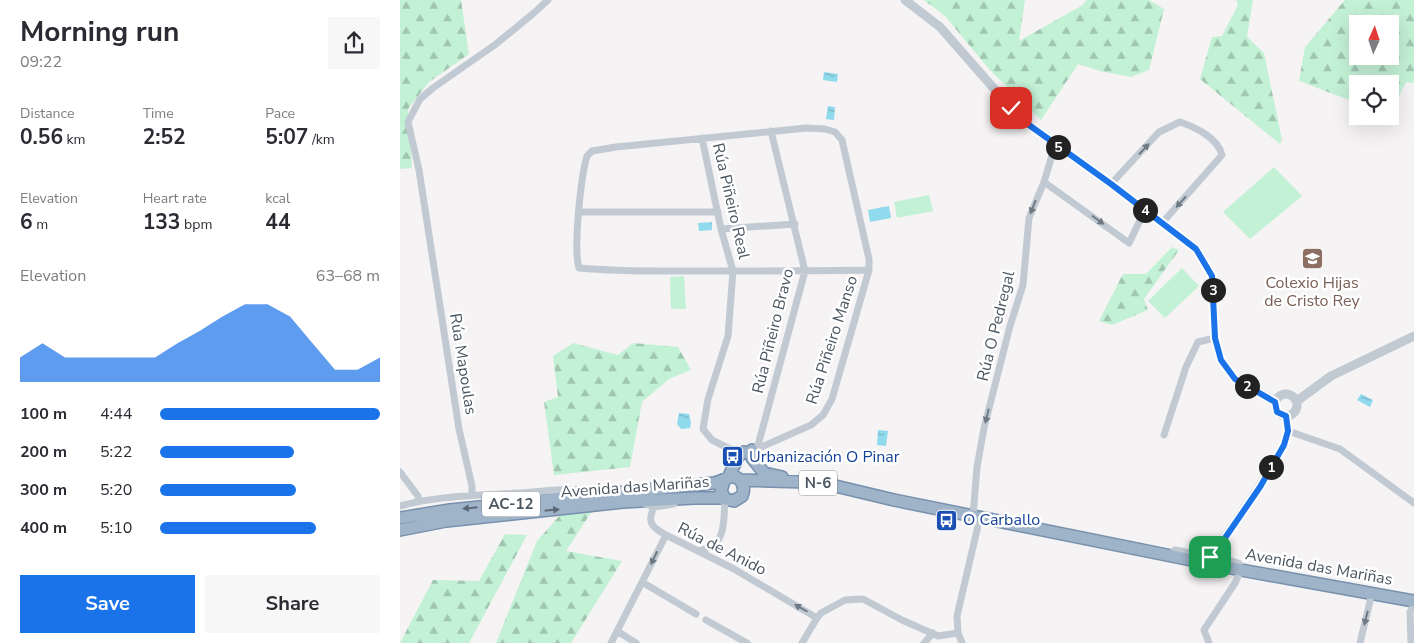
<!DOCTYPE html>
<html lang="en">
<head>
<meta charset="utf-8">
<style>
  body { margin:0; font-family:"Nunito Sans",sans-serif; background:#f7f7f7; color:#2b2b33; height:100vh; display:flex; flex-direction:column; font-size:19px; white-space:nowrap }
  * { box-sizing:border-box; margin:0 }
  p { font-size:16px; color:#7c7c81 }
  .icon { flex:none; width:28px; height:28px; fill:none; stroke:currentColor; stroke-width:2; stroke-linecap:round; stroke-linejoin:round }
  .map { position:relative; flex:1; overflow:hidden }
  .panel { display:flex; flex-direction:column; background:#fff; width:400px }
  .panel>* { flex:none }
  .needle { width:32px; rotate:3deg }
  .controls { position:absolute; left:949px; top:15px; display:grid; gap:10px }
  .controls a { display:grid; place-items:center; width:50px; height:50px; border-radius:0px; background:#fff; box-shadow:0 5px 20px #0002; font-size:25px }
  .pin { position:absolute; display:grid; place-items:center; width:42px; height:42px; color:#fff; margin:-21px; border-radius:10px; box-shadow:0 2px 8px #0006 }
  .km { position:absolute; width:25px; height:25px; margin:-12px; border-radius:50%; background:#222; color:#fff; font-size:14px; line-height:25px; text-align:center }
  .round { display:grid; place-items:center; flex:none; width:52px; height:52px; border-radius:0px; background:#f7f7f7 }
  .headline { display:flex; align-items:center; justify-content:space-between; height:85px; padding:0 20px }
  h1 { font-size:28px; font-weight:700; line-height:38px }
  .stats { display:grid; grid-template-columns:repeat(3,1fr); gap:8px; height:85px; padding:5px 20px }
  .stats div { display:grid; align-content:center }
  .stats b { font-size:21px; font-weight:700 }
  .stats small { font-size:14px; font-weight:400 }
  .stats p { font-size:14px }
  .chart { height:140px; padding:10px 20px }
  .chart p { display:flex; justify-content:space-between }
  .chart svg { width:100%; height:90px; margin-top:5px; fill:#1a73e8; opacity:.7 }
  .action { display:flex; gap:10px; margin-top:auto; padding:10px 20px }
  .action a { flex:1; height:58px; border-radius:0px; background:#1a73e8; color:#fff; font-size:20px; font-weight:700; line-height:58px; text-align:center }
  .action a+a { background:#f7f7f7; color:#2b2b33 }
  ul { padding:0 20px; list-style:none; font-size:16px }
  li { display:grid; grid-template-columns:80px 60px 1fr; align-items:center; height:38px }
  li i { height:12px; border-radius:6px; background:#1a73e8 }
  main { display:flex; flex:1; min-height:0 }
  .map>svg:first-child { display:block }
  .grass { fill:#c3f1d5 }
  .forest { fill:url(#forest-firs); fill-rule:evenodd }
  .water { fill:url(#water-ripples) }
  .lines { fill:none; stroke-linecap:round; stroke-linejoin:round }
  .trunk-casing { stroke:#7690ad; stroke-width:14 }
  .minor { stroke:#c1cad2; stroke-width:7 }
  .tertiary { stroke:#c1cad2; stroke-width:9 }
  .trunk { stroke:#9fb4c9; stroke-width:11 }
  .oneway { fill:#6e7983 }
  .oneway2 { fill:#5b6976 }
  .route-casing { stroke:#fff; stroke-width:10 }
  .route { stroke:#1a73e8; stroke-width:6 }
  .labels { text-anchor:middle; dominant-baseline:central; stroke-width:5; stroke-linejoin:round; paint-order:stroke }
  .shield { fill:#fff; stroke:#808990; stroke-width:1 }
  .shield-label { font-size:15px; font-weight:bold; fill:#4a5661 }
  .street-label { font-size:16px; fill:#4a5661; stroke:#fff }
  .education-label { font-size:16px; fill:#785e54; stroke:#fff }
  .transit-label { font-size:16px; fill:#164399; stroke:#fff; text-anchor:start }
</style>
</head>
<body>
<main>
<section class="panel">
<div class="headline"><div><h1>Morning run</h1><p>09:22</p></div><a class="round"><svg class="icon" aria-label="share" viewBox="0 0 24 24"><path d="M12 15V3M7 8l5-5 5 5M5 13v7h14v-7"/></svg></a></div>
<div class="stats">
<div><p>Distance</p><b>0.56<small> km</small></b></div>
<div><p>Time</p><b>2:52</b></div>
<div><p>Pace</p><b>5:07<small> /km</small></b></div>
</div>
<div class="stats">
<div><p>Elevation</p><b>6<small> m</small></b></div>
<div><p>Heart rate</p><b>133<small> bpm</small></b></div>
<div><p>kcal</p><b>44</b></div>
</div>
<div class="chart"><p><span>Elevation</span>63–68 m</p>
<svg viewBox="0 0 160 44" preserveAspectRatio="none"><path d="M0 44V32L10 25L20 32L30 32L40 32L50 32L60 32L70 25L80 19L90 12L100 6L110 6L120 12L130 25L140 38L150 38L160 32V44z"/></svg>
</div>
<ul>
<li><b>100 m</b>4:44<i style="width:100%"></i></li>
<li><b>200 m</b>5:22<i style="width:61%"></i></li>
<li><b>300 m</b>5:20<i style="width:62%"></i></li>
<li><b>400 m</b>5:10<i style="width:71%"></i></li>
</ul>
<div class="action"><a>Save</a><a>Share</a></div>
</section>
<div class="map">
<svg width="1014" height="643" viewBox="0 0 1014 643">
  <defs>
    <pattern id="forest-firs" width="22" height="20" patternUnits="userSpaceOnUse" patternTransform="scale(1.25)"><rect width="22" height="20" fill="#c3f1d5"/><path d="M5 1l3.5 6h-7zM16 11l3.5 6h-7z" fill="#a0c6b0"/></pattern>
    <pattern id="water-ripples" width="26" height="14" patternUnits="userSpaceOnUse" patternTransform="scale(1.25)"><rect width="26" height="14" fill="#90daee"/><path d="M2 4q2-2 4 0t4 0M15 11q2-2 4 0t4 0" fill="none" stroke="#78b4c4"/></pattern>
  </defs>
  <rect width="100%" height="100%" fill="#f5f3f3"/>
  <path class="grass" d="M 874,167 L 902,196 L 850,239 L 823,212 Z
    M 529,195 L 533,211 L 497,218 L 494,202 Z
    M 782,268 L 799,286 L 765,318 L 748,301 Z
    M 284,276 L 286,309 L 271,309 L 270,277 Z"/>
  <path class="forest" d="M 0,0 L 61,0 L 69,54 L 29,82 L 8,109 L 12,168 L 0,169 Z
    M 524,0 L 625,0 L 619,41 L 681,6 L 687,0 L 749,0 L 764,9 L 749,70 L 731,77 L 700,71 L 678,64 L 641,120 L 590,70 L 545,16 Z
    M 836,0 L 853,0 L 847,37 L 864,53 L 882,140 L 880,144 L 800,79 L 812,37 L 822,36 L 838,5 Z
    M 945,0 L 1014,0 L 1014,83 L 1006,82 L 990,114 L 990,84 L 958,84 L 957,103 L 899,81 L 905,47 ZM 958,24 L 990,24 L 990,56 L 958,56 Z
    M 772,247 L 779,250 L 744,299 L 748,310 L 712,325 L 699,321 L 723,274 L 746,274 Z
    M 173,343 L 218,355 L 233,343 L 278,347 L 291,370 L 269,379 L 242,402 L 230,467 L 154,475 L 144,402 L 158,397 L 153,356 Z
    M 192,511 L 166,551 L 222,561 L 171,643 L 96,643 L 137,541 L 161,514 Z
    M 105,534 L 127,535 L 69,643 L 0,643 L 33,580 L 79,581 Z"/>
  <path class="water" d="M 424,72 L 438,74 L 437,82 L 423,80 Z
    M 428,106 L 435,107 L 434,120 L 426,119 Z
    M 489,206 L 491,218 L 470,222 L 468,210 Z
    M 312,222 L 312,230 L 299,231 L 298,223 Z
    M 961,394 L 973,400 L 970,407 L 957,400 Z
    M 279,413 L 289,414 L 291,423 L 290,428 L 281,429 L 277,424 Z
    M 478,430 L 488,431 L 486,446 L 477,445 Z"/>
  <g class="lines">
    <defs>
      <path id="trunk" d="M 352,450 L 352,458 L 364,473 L 382,477
        M 328,478 L 339,455 L 344,452
        M 340,480 L 408,482 L 427,484 L 494,500 L 841,570 L 1014,601
        M 0,518 L 50,510 L 314,483 C 320,482 324,479 330,477 C 341,475 346,487 342,496 L 334,501 L 325,499 L 321,491 L 324,481
        M 0,530 L 46,521 L 223,502 L 294,498 L 324,498"/>
    </defs>
    <use href="#trunk" class="trunk-casing"/>
    <path class="minor" d="M 302,138 L 321,229 L 333,271 L 328,336 L 308,399 L 303,429 L 312,440 L 326,447 L 336,451 L 344,452 L 357,449 L 411,425 L 423,415 L 432,399 L 469,270 L 469,259 L 442,140 L 435,132 L 425,129 L 406,128 L 216,147 L 192,151 L 187,156 C 181,176 173,249 179,268 C 221,272 263,271 305,271 C 360,271 414,271 469,270
      M 644,182 L 729,243 L 745,210
      M 711,184 L 759,132 L 780,122 C 795,127 818,138 822,155 L 762,223
      M 179,212 L 318,212
      M 321,229 L 395,224
      M 888,431 L 940,449 L 1014,503
      M 764,435 L 786,367 L 798,342 L 815,338
      M 357,449 L 405,271 L 371,131
      M 0,472 L 18,496 L 19,501
      M 72,494 L 72,486 L 59,429 L 19,170 L 8,122 L 20,99 L 33,88 L 96,44 L 135,12 L 148,0
      M 243,503 L 254,507 L 274,504
      M 0,506 C 33,497 65,496 100,494 C 133,493 167,487 200,490
      M 254,507 C 247,522 251,527 266,535
      M 573,516 L 577,467 L 584,428 L 610,326 L 623,285 L 629,218 L 644,182 L 655,145
      M 298,551 C 328,545 323,523 325,499
      M 242,582 L 296,614
      M 417,618 L 421,613 L 445,600 L 463,599 L 502,620 L 538,636 L 558,633
      M 306,620 L 347,643
      M 217,631 L 236,643
      M 211,643 L 266,535 L 334,569 L 417,618 L 402,643
      M 524,643 L 533,633
      M 562,643 L 558,633 L 557,616 L 580,517
      M 809,643 L 804,630 L 835,583 L 841,570
      M 960,643 L 972,593
      M 1011,643 L 1010,612 L 1014,606"/>
    <path class="tertiary" d="M 505,0 L 540,27 L 611,108 L 629,125 L 711,184 L 796,249 L 812,276 L 815,338 L 821,360 L 835,379 L 875,401
      M875 405a11 11 0 1 1 22 0a11 11 0 1 1-22 0Z
      M 897,401 L 931,376 L 1014,336
      M 820,544 L 820,551 L 824,560 L 838,564
      M 775,551 L 806,557 L 810,557 L 814,553 L 859,487 L 884,445 L 888,431 L 887,416"/>
    <use href="#trunk" class="trunk"/>
  </g>
  <defs><path id="oneway-solid" d="M-6-.8H1V-3.2L6.5 0L1 3.2V.8H-6Z" transform="scale(1.25)"/></defs>
  <g class="oneway">
    <use href="#oneway-solid" transform="translate(744 149) rotate(-47)"/>
    <use href="#oneway-solid" transform="translate(781 202) rotate(132)"/>
    <use href="#oneway-solid" transform="translate(633 207) rotate(112)"/>
    <use href="#oneway-solid" transform="translate(698 220) rotate(36)"/>
    <use href="#oneway-solid" transform="translate(587 416) rotate(104)"/>
    <use href="#oneway-solid" transform="translate(254 558) rotate(116)"/>
    <use href="#oneway-solid" transform="translate(401 608) rotate(-150)"/>
    <use href="#oneway-solid" transform="translate(966 618) rotate(104)"/>
  </g>
  <g class="oneway2">
    <use href="#oneway-solid" transform="translate(70 508) rotate(174)"/>
    <use href="#oneway-solid" transform="translate(152 510) rotate(-6)"/>
  </g>
  <g class="lines">
    <defs>
      <path id="route" d="M 611,108 L 629,125 L 711,184 L 796,249 L 812,276 L 815,338 L 821,360 L 835,379 L 875,402 L 877,412 L 886,416 L 888,431 L 884,445 L 860,487 L 814,554 L 810,557"/>
    </defs>
    <use href="#route" class="route-casing"/>
    <use href="#route" class="route"/>
  </g>
  <defs>
    <symbol id="school-square" viewBox="-11 -11 22 22"><rect x="-9" y="-9" width="18" height="18" rx="4" fill="#8d6e63" stroke="#fff"/><path d="M0-5L7-2L0 1L-7-2ZM-4 1L0 2.5L4 1V4Q0 6-4 4Z" fill="#fff"/></symbol>
    <symbol id="bus-square" viewBox="-11 -11 22 22"><rect x="-9" y="-9" width="18" height="18" rx="4" fill="#1a4fb4" stroke="#fff"/><path d="M-5-6H5V4H4V6H2V4H-2V6H-4V4H-5ZM-3.5-4V0h7V-4ZM-3.5 1.2v1.5H-2V1.2ZM2 1.2v1.5H3.5V1.2Z" fill="#fff"/></symbol>
  </defs>
  <g fill-rule="evenodd">
    <use href="#school-square" x="900" y="246" width="25" height="25"/>
    <use href="#bus-square" x="320" y="444" width="25" height="25"/>
    <use href="#bus-square" x="534" y="508" width="25" height="25"/>
  </g>
  <g class="labels">
    <g class="shield">
      <rect x="399" y="470.5" width="38" height="25" rx="4"/>
      <rect x="82" y="491.5" width="58" height="25" rx="4"/>
    </g>
    <g class="shield-label">
      <text x="418" y="483">N-6</text>
      <text x="111" y="504">AC-12</text>
    </g>
    <g class="street-label">
      <text transform="translate(331 201) rotate(77)">Rúa Piñeiro Real</text>
      <text transform="translate(596 326) rotate(-76)">Rúa O Pedregal</text>
      <text transform="translate(373 331) rotate(-76)">Rúa Piñeiro Bravo</text>
      <text transform="translate(432 340) rotate(-72)">Rúa Piñeiro Manso</text>
      <text transform="translate(63 364) rotate(81)">Rúa Mapoulas</text>
      <text transform="translate(235 487) rotate(-4)">Avenida das Mariñas</text>
      <text transform="translate(322 549) rotate(27)">Rúa de Anido</text>
      <text transform="translate(919 567) rotate(10)">Avenida das Mariñas</text>
    </g>
    <g class="education-label">
      <text x="912" y="283">Colexio Hijas<tspan x="912" dy="18">de Cristo Rey</tspan></text>
    </g>
    <g class="transit-label">
      <text x="349" y="457">Urbanización O Pinar</text>
      <text x="563" y="520">O Carballo</text>
    </g>
  </g>
</svg>
<div class="controls">
<a><svg class="needle" viewBox="-14 -14 28 28"><path d="M0-13l5 13h-10z" fill="#e53935"/><path d="M0 13l5-13h-10z" fill="#7c7c81"/></svg></a>
<a><svg class="icon" aria-label="locate" viewBox="0 0 24 24"><circle cx="12" cy="12" r="6"/><path d="M12 2v4M12 18v4M2 12h4M18 12h4"/></svg></a>
</div>
<div class="pin" style="left:810px;top:557px;background:#1e9e55"><svg class="icon" aria-label="arrive" viewBox="0 0 24 24"><path d="M6 21V4h12l-3 4 3 4H6"/></svg></div>
<div class="pin" style="left:611px;top:108px;background:#d93025"><svg class="icon" aria-label="check" viewBox="0 0 24 24"><path d="M5 12l5 5 9-10"/></svg></div>
<b class="km" style="left:871px;top:467px">1</b>
<b class="km" style="left:847px;top:386px">2</b>
<b class="km" style="left:813px;top:290px">3</b>
<b class="km" style="left:745px;top:210px">4</b>
<b class="km" style="left:658px;top:147px">5</b>
</div>
</main>
</body>
</html>
